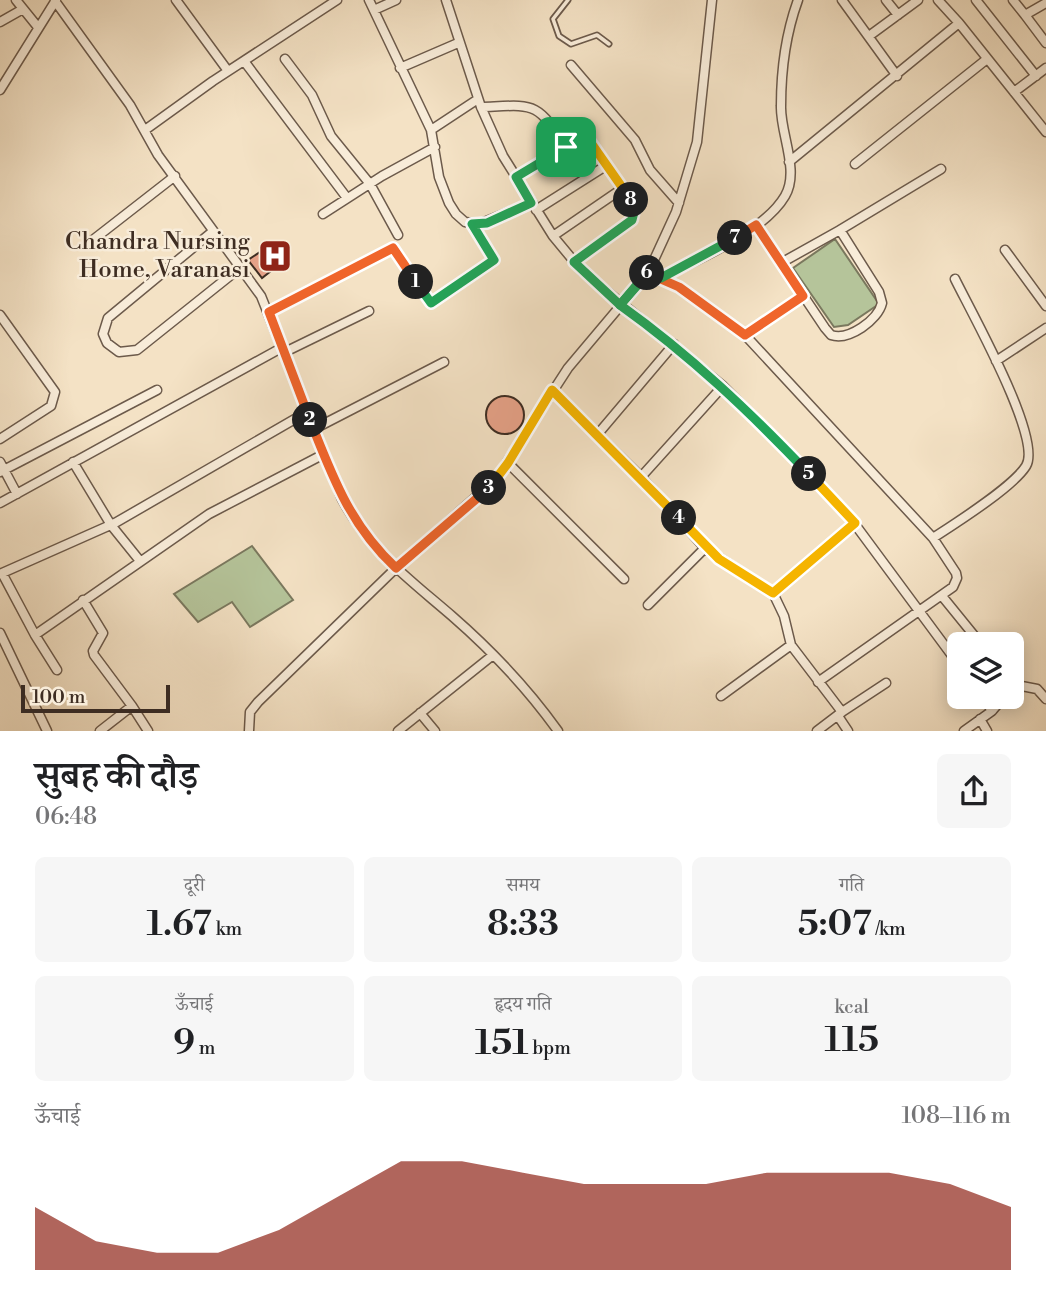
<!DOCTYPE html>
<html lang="hi">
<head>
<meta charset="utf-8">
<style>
  body { margin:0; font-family:"Libre Bodoni","Noto Serif Devanagari",serif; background:#f6f6f6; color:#202124; height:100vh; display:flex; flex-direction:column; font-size:26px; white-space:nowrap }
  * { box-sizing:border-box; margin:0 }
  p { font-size:23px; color:#757577 }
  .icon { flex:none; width:38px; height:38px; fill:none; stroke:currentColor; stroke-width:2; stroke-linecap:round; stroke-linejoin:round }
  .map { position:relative; height:731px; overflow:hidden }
  .sheet { display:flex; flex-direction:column; background:#fff; flex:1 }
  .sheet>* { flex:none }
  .fabs { position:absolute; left:947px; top:632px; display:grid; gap:14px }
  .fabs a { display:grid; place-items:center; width:77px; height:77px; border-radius:10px; background:#fff; box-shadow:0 4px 18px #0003; font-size:35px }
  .scale { position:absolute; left:21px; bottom:18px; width:149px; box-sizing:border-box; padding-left:7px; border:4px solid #3e2d22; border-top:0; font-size:19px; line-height:24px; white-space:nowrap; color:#3e2d22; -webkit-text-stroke:5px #f8ecd9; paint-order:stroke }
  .pin { position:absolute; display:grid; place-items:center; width:60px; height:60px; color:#fff; margin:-30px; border-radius:14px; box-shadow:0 4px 10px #0006 }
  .km { position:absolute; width:35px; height:35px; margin:-18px; border-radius:50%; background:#222; color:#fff; font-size:19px; line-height:35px; text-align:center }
  .round { display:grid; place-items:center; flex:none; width:74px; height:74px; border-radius:10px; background:#f6f6f6 }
  .overview { display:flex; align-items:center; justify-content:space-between; height:119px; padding:0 35px }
  h1 { font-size:38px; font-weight:600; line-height:52px }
  .stats { display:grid; grid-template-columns:repeat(3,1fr); gap:10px; height:119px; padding:7px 35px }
  .stats div { display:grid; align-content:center; border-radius:10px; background:#f6f6f6; text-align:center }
  .stats b { font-size:35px; font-weight:600 }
  .stats small { font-size:19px; font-weight:400 }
  .stats p { font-size:19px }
  .chart { height:196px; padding:14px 35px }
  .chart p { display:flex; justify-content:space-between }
  .chart svg { width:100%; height:126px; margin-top:7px; fill:#8f2418; opacity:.7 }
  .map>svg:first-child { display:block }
  .green { fill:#b5c49a; stroke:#7a785e; stroke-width:2 }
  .building { fill:#e5a187; stroke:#3e2d22; stroke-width:2 }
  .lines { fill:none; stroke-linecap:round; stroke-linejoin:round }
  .lane-casing { stroke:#6c5a4b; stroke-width:7 }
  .street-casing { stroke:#6c5a4b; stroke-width:11 }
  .lane { stroke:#f8ecd9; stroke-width:3.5 }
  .street { stroke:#f8ecd9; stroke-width:8 }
  .split-1-casing { stroke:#fff; stroke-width:14 }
  .split-2-casing { stroke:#fff; stroke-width:14 }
  .split-3-casing { stroke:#fff; stroke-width:14 }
  .split-4-casing { stroke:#fff; stroke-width:14 }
  .split-5-casing { stroke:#fff; stroke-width:14 }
  .split-6-casing { stroke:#fff; stroke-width:14 }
  .split-7-casing { stroke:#fff; stroke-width:14 }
  .split-8-casing { stroke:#fff; stroke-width:14 }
  .split-9-casing { stroke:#fff; stroke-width:14 }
  .split-1 { stroke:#22a559; stroke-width:9 }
  .split-2 { stroke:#f0652b; stroke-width:9 }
  .split-3 { stroke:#f0652b; stroke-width:9 }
  .split-4 { stroke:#f5b400; stroke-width:9 }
  .split-5 { stroke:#f5b400; stroke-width:9 }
  .split-6 { stroke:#22a559; stroke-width:9 }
  .split-7 { stroke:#f0652b; stroke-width:9 }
  .split-8 { stroke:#22a559; stroke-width:9 }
  .split-9 { stroke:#f5b400; stroke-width:9 }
  .labels { text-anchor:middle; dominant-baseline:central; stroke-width:5; stroke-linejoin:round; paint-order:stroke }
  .poi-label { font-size:24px; fill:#3e2d22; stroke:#f8ecd9; text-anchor:end }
</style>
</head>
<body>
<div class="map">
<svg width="1046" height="731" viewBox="0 0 1046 731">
  <rect width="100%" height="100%" fill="#f4e2c5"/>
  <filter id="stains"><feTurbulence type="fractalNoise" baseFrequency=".00286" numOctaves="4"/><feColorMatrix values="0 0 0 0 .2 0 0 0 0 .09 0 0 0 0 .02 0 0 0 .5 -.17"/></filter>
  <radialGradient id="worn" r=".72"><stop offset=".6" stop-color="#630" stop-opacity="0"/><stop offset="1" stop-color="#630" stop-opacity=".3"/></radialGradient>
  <path class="green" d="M 835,239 L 879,304 L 848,325 L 834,327 L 793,268 Z
    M 252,546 L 293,600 L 250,627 L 232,602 L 198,622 L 174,594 Z"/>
  <path class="building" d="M 269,246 L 285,260 L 262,278 L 248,260 Z
    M486 415a19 19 0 1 1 38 0a19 19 0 1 1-38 0Z"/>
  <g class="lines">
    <defs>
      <path id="lane" d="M 568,0 L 553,19 L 559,36 L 571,44 L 597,35 L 609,44"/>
      <path id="street" d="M 16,0 L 37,26
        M 176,0 L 228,71
        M 369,0 L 431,130 L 439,177 L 449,203 L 456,214 L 465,222 L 479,224 L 531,203
        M 446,0 L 481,107 L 503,156 L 553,236 L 582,271 L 723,386 L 819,483 L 854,523 L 959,665
        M 842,0 L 897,76
        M 886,0 L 898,15
        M 938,0 L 959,23
        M 976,0 L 1036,76
        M 1013,0 L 1025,15
        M 55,1 L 130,105 L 158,155 L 261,296 L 342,499 C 370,551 408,578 452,616 C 491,650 528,689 558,731
        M 1046,3 L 1025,15 L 1046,43
        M 374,10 L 396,0
        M 0,22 L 23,9
        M 869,36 L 918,0
        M 285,59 L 312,95 L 331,136 L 370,184 L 398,235
        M 244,61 L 347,198
        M 571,65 L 635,140 L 650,170 L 679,203
        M 400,68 L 458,43
        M 0,90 L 56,0
        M 1014,92 L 1046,68
        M 481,107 C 534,105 536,100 566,147
        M 145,130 L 213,81 L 337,0
        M 431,130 L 478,99
        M 789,162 L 959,23 L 1046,132
        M 855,164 L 987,59
        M 516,178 L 577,140 L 583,138 L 592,144 L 631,199 L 635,213 L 632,220 L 574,262
        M 536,210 L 607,165
        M 323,214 L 382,176 L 435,147
        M 756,225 L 825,328 L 831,335 C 849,341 878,320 882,303 L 879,292 L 840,230 L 941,169
        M 212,232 L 108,318 L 103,334 L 107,343 L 119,352 L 137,350 L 241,267
        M 553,236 L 623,188
        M 89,243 L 175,176
        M 1005,250 L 1046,306
        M 781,263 L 840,230
        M 648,273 L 679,287 L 745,335 L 933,538 C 956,523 1013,487 1026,466 C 1043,439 970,310 955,279
        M 661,278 C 698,259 764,232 785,196 C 800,171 780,133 781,106 C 781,70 786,33 798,0
        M 269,312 L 393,248 L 431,303 L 494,260 L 472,224
        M 0,315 L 55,392 L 51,406 L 0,439
        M 745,335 L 803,296
        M 285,352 L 369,311
        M 996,361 L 1046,328
        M 552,390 L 641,477 L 705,548 L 773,593 L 854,523
        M 314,429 L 444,362
        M 597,435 L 674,344
        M 0,462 L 17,494
        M 73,462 L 111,525 L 140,561
        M 508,463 L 624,579
        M 0,472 L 157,390
        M 641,477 L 723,386
        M 0,503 L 283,347
        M 2,573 L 35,635 L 209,514 L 324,454
        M 0,574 L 115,523 L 307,412
        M 773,593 L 784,616 L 791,645 L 842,712 L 817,731
        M 942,596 L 981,644
        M 83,600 L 103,633 L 93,651 L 94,655 L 132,706
        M 648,605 L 705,548
        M 0,633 L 47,731
        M 35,635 L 57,670
        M 818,682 L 953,587 L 957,578 L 956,573 L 933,538
        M 1012,684 L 1037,689 L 1046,699
        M 721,696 L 791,645
        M 982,696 L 992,711
        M 842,712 L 886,683
        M 420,713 L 435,731
        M 838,716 L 848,731
        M 980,719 L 987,731
        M 100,731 L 132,706 L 148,731
        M 249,731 L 250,712 L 258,702 L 396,568 L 496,479 L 568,368 L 648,273 L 676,212 L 697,142 L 712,0
        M 398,731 L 493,655
        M 964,731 L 992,711 L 1005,696"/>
    </defs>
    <use href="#lane" class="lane-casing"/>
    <use href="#street" class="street-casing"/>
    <use href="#lane" class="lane"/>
    <use href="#street" class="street"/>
  </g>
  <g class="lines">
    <defs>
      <path id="split-1" d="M 416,282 L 431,303 L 494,260 L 472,224 L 487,223 L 531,203 L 516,177 L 566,147"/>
      <path id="split-2" d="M 310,420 L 269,312 L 393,248 L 416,282"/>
      <path id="split-3" d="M 310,420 C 333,478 350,525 396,568 L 489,488"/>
      <path id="split-4" d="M 489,488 L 508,463 L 552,390 L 679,518"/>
      <path id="split-5" d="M 679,518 L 719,559 L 773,593 L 855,523 L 809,474"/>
      <path id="split-6" d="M 647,273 L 620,305 C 690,355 750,412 809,474"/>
      <path id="split-7" d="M 647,273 L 679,287 L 745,335 L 803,296 L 756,225 L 735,238"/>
      <path id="split-8" d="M 631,200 L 635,208 L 632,220 L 574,262 L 620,305 L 648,273 L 661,278 L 735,238"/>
      <path id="split-9" d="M 566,147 L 577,140 L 589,140 L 631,200"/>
    </defs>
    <use href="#split-1" class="split-1-casing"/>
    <use href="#split-2" class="split-2-casing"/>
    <use href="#split-3" class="split-3-casing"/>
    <use href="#split-4" class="split-4-casing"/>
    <use href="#split-5" class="split-5-casing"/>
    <use href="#split-6" class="split-6-casing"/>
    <use href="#split-7" class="split-7-casing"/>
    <use href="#split-8" class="split-8-casing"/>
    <use href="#split-9" class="split-9-casing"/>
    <use href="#split-1" class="split-1"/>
    <use href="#split-2" class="split-2"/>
    <use href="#split-3" class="split-3"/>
    <use href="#split-4" class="split-4"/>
    <use href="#split-5" class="split-5"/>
    <use href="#split-6" class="split-6"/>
    <use href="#split-7" class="split-7"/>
    <use href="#split-8" class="split-8"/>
    <use href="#split-9" class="split-9"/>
  </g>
  <defs>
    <symbol id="hospital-square" viewBox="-11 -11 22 22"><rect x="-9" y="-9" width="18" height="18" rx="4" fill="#8f2418" stroke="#f8ecd9"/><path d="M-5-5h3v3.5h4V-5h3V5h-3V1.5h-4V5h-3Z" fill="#fff"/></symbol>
  </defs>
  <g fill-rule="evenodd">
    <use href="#hospital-square" x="256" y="237" width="38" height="38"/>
  </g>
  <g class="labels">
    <g class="poi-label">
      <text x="250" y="242">Chandra Nursing<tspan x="250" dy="28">Home, Varanasi</tspan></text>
    </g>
  </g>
  <rect width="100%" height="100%" filter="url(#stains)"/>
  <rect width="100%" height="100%" fill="url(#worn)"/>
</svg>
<div class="fabs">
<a><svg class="icon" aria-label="layers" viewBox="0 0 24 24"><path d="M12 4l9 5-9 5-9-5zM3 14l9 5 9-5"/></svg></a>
</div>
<div class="scale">100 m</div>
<div class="pin" style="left:566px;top:147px;background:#1e9e55"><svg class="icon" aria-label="arrive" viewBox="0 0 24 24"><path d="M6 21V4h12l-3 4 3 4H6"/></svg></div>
<b class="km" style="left:416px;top:282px">1</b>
<b class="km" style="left:310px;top:420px">2</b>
<b class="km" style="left:489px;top:488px">3</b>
<b class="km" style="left:679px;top:518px">4</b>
<b class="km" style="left:809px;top:474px">5</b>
<b class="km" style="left:647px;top:273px">6</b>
<b class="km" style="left:735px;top:238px">7</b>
<b class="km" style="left:631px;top:200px">8</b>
</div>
<section class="sheet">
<div class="overview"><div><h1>सुबह की दौड़</h1><p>06:48</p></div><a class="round"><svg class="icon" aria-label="share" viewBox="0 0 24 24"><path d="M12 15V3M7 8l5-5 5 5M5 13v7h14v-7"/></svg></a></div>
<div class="stats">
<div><p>दूरी</p><b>1.67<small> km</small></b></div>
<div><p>समय</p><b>8:33</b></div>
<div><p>गति</p><b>5:07<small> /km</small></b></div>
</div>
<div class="stats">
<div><p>ऊँचाई</p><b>9<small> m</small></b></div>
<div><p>हृदय गति</p><b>151<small> bpm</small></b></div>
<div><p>kcal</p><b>115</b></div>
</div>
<div class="chart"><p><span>ऊँचाई</span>108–116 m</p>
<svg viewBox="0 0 160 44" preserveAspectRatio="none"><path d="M0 44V22L10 34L20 38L30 38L40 30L50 18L60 6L70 6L80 10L90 14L100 14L110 14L120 10L130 10L140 10L150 14L160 22V44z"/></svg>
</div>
</section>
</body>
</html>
